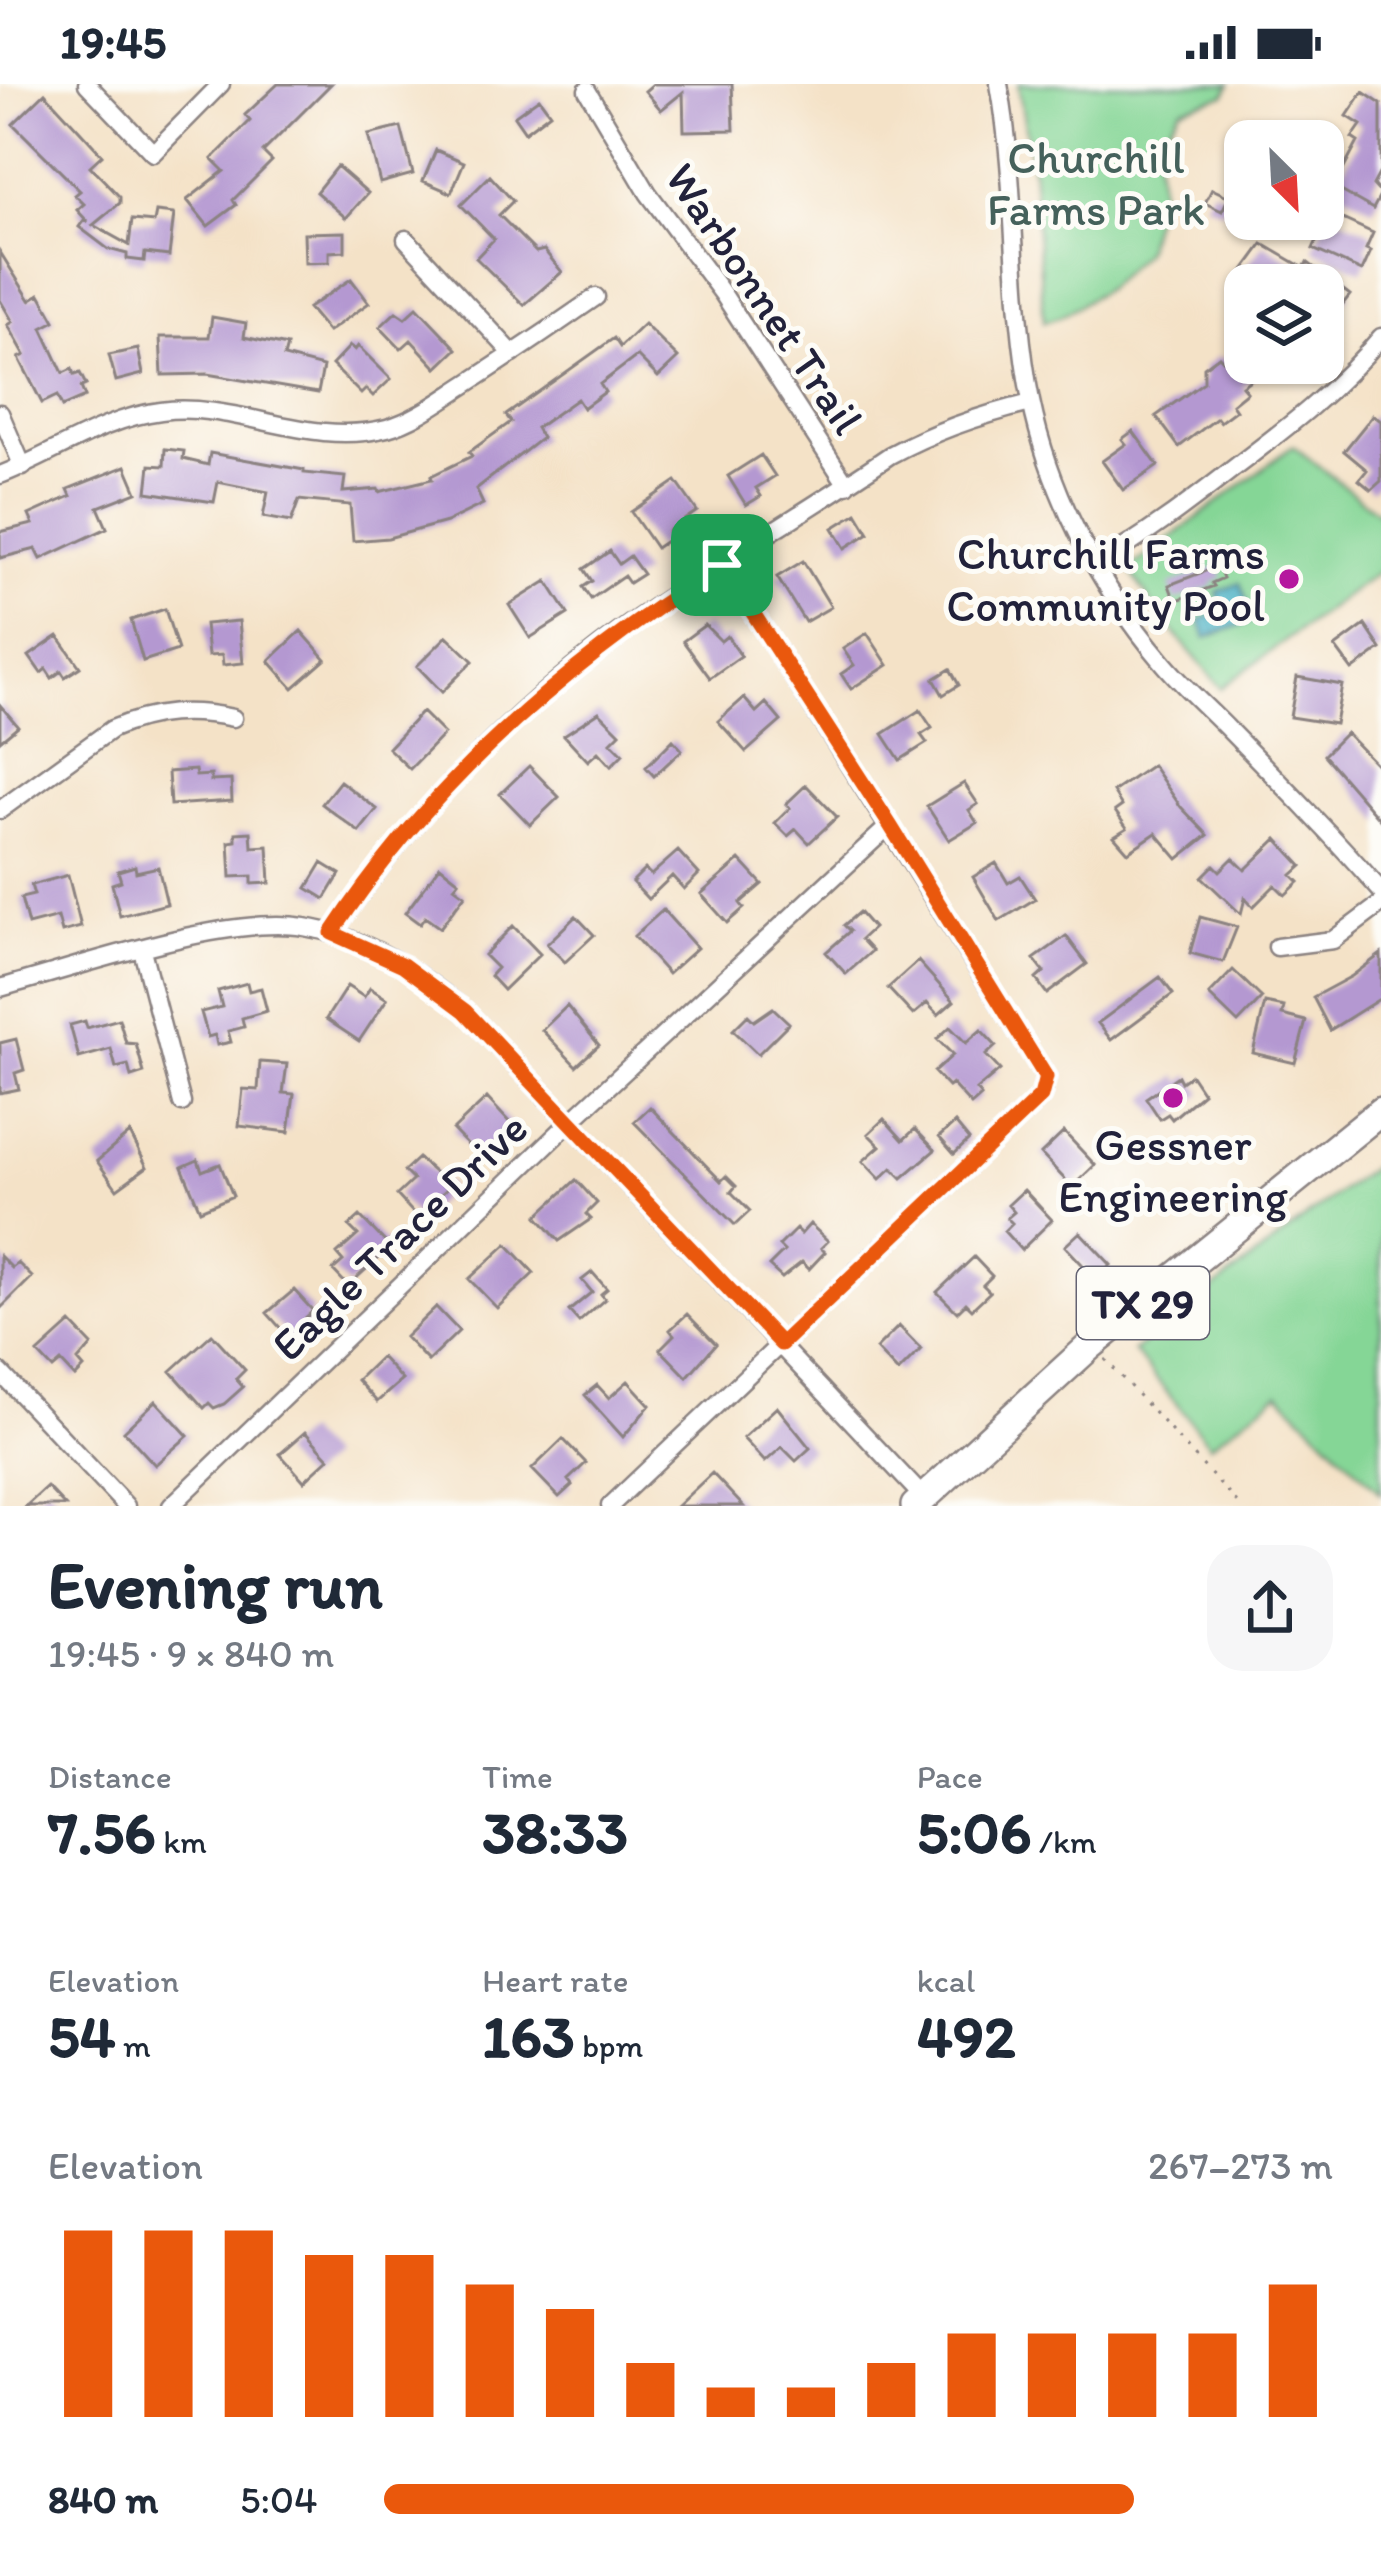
<!DOCTYPE html>
<html lang="en">
<head>
<meta charset="utf-8">
<style>
  body { margin:0; font-family:Itim,sans-serif; background:#f6f6f7; color:#1f2937; height:100vh; display:flex; flex-direction:column; font-size:45px; white-space:nowrap }
  * { box-sizing:border-box; margin:0 }
  p { font-size:39px; color:#747a83 }
  .icon { flex:none; width:66px; height:66px; fill:none; stroke:currentColor; stroke-width:2; stroke-linecap:round; stroke-linejoin:round }
  .map { position:relative; height:1422px; overflow:hidden }
  .side { display:flex; flex-direction:column; background:#fff; flex:1 }
  .side>* { flex:none }
  .needle { width:78px; rotate:156deg }
  .controls { position:absolute; left:1224px; top:36px; display:grid; gap:24px }
  .controls a { display:grid; place-items:center; width:120px; height:120px; border-radius:24px; background:#fff; box-shadow:0 3px 9px #0004; font-size:60px }
  .pin { position:absolute; display:grid; place-items:center; width:102px; height:102px; color:#fff; margin:-51px; border-radius:24px; box-shadow:0 6px 18px #0006 }
  .round { display:grid; place-items:center; flex:none; width:126px; height:126px; border-radius:36px; background:#f6f6f7 }
  .summary { display:flex; align-items:center; justify-content:space-between; height:204px; padding:0 48px }
  h1 { font-size:66px; font-weight:800; line-height:90px }
  .metrics { display:grid; grid-template-columns:repeat(3,1fr); gap:18px; height:204px; padding:12px 48px }
  .metrics div { display:grid; align-content:center }
  .metrics b { font-size:60px; font-weight:800 }
  .metrics small { font-size:33px; font-weight:400 }
  .metrics p { font-size:33px }
  .chart { height:336px; padding:24px 48px }
  .chart p { display:flex; justify-content:space-between }
  .chart svg { width:100%; height:216px; margin-top:12px; stroke:#ea580c; stroke-width:6 }
  ul { padding:0 48px; list-style:none; font-size:39px }
  li { display:grid; grid-template-columns:192px 144px 1fr; align-items:center; height:90px }
  li i { height:30px; border-radius:15px; background:#ea580c }
  .status { display:flex; justify-content:space-between; align-items:center; height:84px; padding:0 60px; background:#fff; direction:ltr }
  .status svg { height:33px; fill:currentColor }
  .map>svg:first-child { display:block }
  .green { fill:#85d696; stroke:#547c68; stroke-width:3 }
  .water { fill:#43aec2; stroke:#32687e; stroke-width:3 }
  .building { fill:#b498d1 }
  .lines { fill:none; stroke-linecap:round; stroke-linejoin:round }
  .minor-casing { stroke:#8b8281; stroke-width:21 }
  .primary-casing { stroke:#8b8281; stroke-width:32 }
  .path { stroke:#8b8281; stroke-width:3; stroke-dasharray:3 9; stroke-linecap:butt }
  .minor { stroke:#fff; stroke-width:16 }
  .primary { stroke:#fff; stroke-width:27 }
  .route-casing { stroke:#fff; stroke-width:24 }
  .route { stroke:#ea580c; stroke-width:15 }
  .poi-dot { fill:#b5179e; stroke:#fdfcf7; stroke-width:4.5 }
  .labels { text-anchor:middle; dominant-baseline:central; stroke-width:10; stroke-linejoin:round; paint-order:stroke }
  .shield { fill:#fdfcf7; stroke:#646373; stroke-width:3 }
  .shield-label { font-size:42px; font-weight:bold; fill:#22223b }
  .park-label { font-size:45px; fill:#45615b; stroke:#fdfcf7 }
  .street-label { font-size:45px; fill:#22223b; stroke:#fdfcf7 }
  .poi-label { font-size:45px; fill:#22223b; stroke:#fdfcf7; text-anchor:end }
</style>
</head>
<body>
<div class="status"><b>19:45</b><svg viewBox="0 0 49 12"><path d="M0 12V9h3v3zM5 12V6h3v6zM10 12V3h3v9zM15 12V0h3v12zM26 1h20v11H26zM47 4h2v5h-2z"/></svg></div>
<div class="map">
<svg width="1381" height="1422" viewBox="0 0 1381 1422">
  <rect width="100%" height="100%" fill="#fdfcf7"/>
  <filter id="ink" filterUnits="userSpaceOnUse"><feTurbulence type="fractalNoise" baseFrequency=".00833" numOctaves="2"/><feDisplacementMap in="SourceGraphic" scale="24" xChannelSelector="R" yChannelSelector="G"/><feConvolveMatrix kernelMatrix="1 2 1 2 8 2 1 2 1" color-interpolation-filters="sRGB"/></filter>
  <filter id="wash" filterUnits="userSpaceOnUse"><feTurbulence type="fractalNoise" baseFrequency=".004" numOctaves="4" result="noise"/><feDisplacementMap in="SourceGraphic" scale="48" xChannelSelector="R" yChannelSelector="G"/><feGaussianBlur stdDeviation="2.7" result="paint"/><feColorMatrix in="noise" values="0 0 0 0 0 0 0 0 0 0 0 0 0 0 0 0 0 1.4 0 .05"/><feComposite in="paint" operator="in"/></filter>
  <g filter="url(#wash)">
    <rect width="100%" height="100%" fill="#f4e2c7"/>
    <path class="green" d="M 1018,0 L 1230,0 L 1225,11 L 1181,24 L 1156,62 L 1160,109 L 1144,168 L 1106,204 L 1062,232 L 1044,238 L 1032,85 Z
      M 1293,362 L 1381,431 L 1381,486 L 1221,604 L 1160,532 L 1129,485 Z
      M 1381,1076 L 1381,1409 L 1279,1309 L 1210,1361 L 1133,1267 Z"/>
    <path class="water" d="M 1240,499 L 1254,536 L 1206,554 L 1200,536 L 1223,526 L 1217,508 Z"/>
    <g id="blocks">
      <path class="building" d="M 278,0 L 331,0 L 263,68 L 272,77 L 233,116 L 236,121 L 208,142 L 187,116 L 224,87 L 212,75 L 250,37 L 245,31 Z
        M 653,0 L 732,0 L 734,46 L 684,47 L 683,8 L 661,26 L 645,7 Z
        M 1363,8 L 1381,20 L 1381,86 L 1373,101 L 1381,110 L 1373,125 L 1334,103 L 1358,58 L 1352,54 L 1361,41 L 1347,32 Z
        M 45,9 L 102,71 L 90,82 L 120,113 L 120,119 L 93,141 L 129,161 L 132,136 L 154,138 L 156,128 L 174,130 L 169,172 L 145,169 L 144,177 L 127,175 L 127,170 L 108,165 L 79,143 L 84,136 L 88,138 L 77,126 L 84,120 L 75,111 L 80,107 L 13,40 Z
        M 539,14 L 550,29 L 525,48 L 514,32 Z
        M 401,43 L 413,90 L 380,99 L 368,51 Z
        M 436,66 L 464,78 L 451,109 L 423,97 Z
        M 337,82 L 368,109 L 346,134 L 316,108 Z
        M 490,92 L 513,117 L 499,131 L 536,168 L 544,166 L 562,188 L 524,221 L 476,174 L 494,155 L 461,121 Z
        M 1212,105 L 1229,113 L 1222,127 L 1205,119 Z
        M 1323,126 L 1373,149 L 1366,165 L 1371,167 L 1362,187 L 1313,165 L 1324,141 Z
        M 345,148 L 345,167 L 329,168 L 329,178 L 305,179 L 304,149 Z
        M 1263,160 L 1304,184 L 1307,178 L 1350,211 L 1335,230 L 1323,221 L 1323,201 L 1282,201 L 1261,188 L 1252,201 L 1233,201 Z
        M 0,168 L 30,216 L 40,210 L 55,237 L 42,244 L 63,289 L 72,285 L 74,291 L 80,289 L 86,301 L 81,303 L 85,313 L 62,323 L 57,312 L 42,319 L 19,274 L 25,271 L 8,241 L 13,238 L 0,216 Z
        M 351,195 L 369,219 L 328,248 L 308,224 Z
        M 417,223 L 457,265 L 437,284 L 411,256 L 401,265 L 380,243 L 396,228 L 405,234 Z
        M 212,233 L 246,239 L 244,253 L 287,262 L 284,273 L 323,283 L 318,309 L 207,290 L 162,291 L 160,253 L 209,253 Z
        M 644,240 L 678,274 L 658,293 L 637,272 L 600,300 L 605,308 L 583,324 L 577,315 L 536,344 L 542,354 L 476,405 L 483,420 L 446,438 L 388,454 L 353,457 L 350,421 L 299,416 L 291,438 L 263,433 L 268,408 L 218,398 L 214,418 L 147,408 L 150,381 L 164,382 L 165,365 L 184,367 L 183,375 L 208,381 L 210,369 L 304,386 L 304,389 L 345,393 L 343,408 L 378,405 L 379,408 L 432,395 L 431,392 L 472,372 L 469,368 L 511,338 L 506,331 L 614,254 L 620,263 Z
        M 1245,260 L 1245,279 L 1274,279 L 1242,302 L 1247,308 L 1232,320 L 1236,326 L 1220,338 L 1217,334 L 1179,363 L 1156,332 L 1204,298 L 1204,283 L 1219,272 L 1223,276 Z
        M 350,262 L 355,266 L 358,262 L 391,295 L 373,312 L 366,305 L 361,310 L 332,281 Z
        M 138,265 L 143,290 L 116,297 L 109,271 Z
        M 1373,331 L 1381,337 L 1381,397 L 1371,406 L 1359,396 L 1367,386 L 1344,367 Z
        M 1133,347 L 1158,382 L 1123,406 L 1102,377 L 1126,360 L 1122,355 Z
        M 761,371 L 775,392 L 756,404 L 761,412 L 746,421 L 728,392 Z
        M 126,382 L 137,408 L 98,423 L 107,444 L 41,475 L 36,465 L 0,474 L 0,448 L 33,440 L 29,431 L 71,412 L 68,405 Z
        M 676,397 L 697,427 L 668,447 L 672,453 L 656,464 L 631,428 Z
        M 857,429 L 869,449 L 845,464 L 833,444 Z
        M 610,467 L 619,480 L 630,472 L 643,490 L 629,499 L 624,492 L 591,515 L 583,503 L 592,497 L 584,485 Z
        M 803,477 L 831,523 L 805,538 L 777,493 Z
        M 1218,482 L 1223,494 L 1212,499 L 1214,502 L 1175,517 L 1169,501 Z
        M 547,497 L 568,530 L 530,554 L 509,521 Z
        M 165,525 L 178,566 L 143,577 L 131,536 Z
        M 239,537 L 243,579 L 223,581 L 222,571 L 208,572 L 205,540 Z
        M 705,541 L 721,557 L 727,552 L 741,572 L 710,594 L 683,557 Z
        M 1365,541 L 1381,565 L 1352,586 L 1335,563 Z
        M 301,547 L 326,575 L 293,604 L 269,577 Z
        M 867,549 L 888,581 L 851,605 L 841,590 L 854,581 L 843,565 Z
        M 58,552 L 80,583 L 65,593 L 61,587 L 52,594 L 46,585 L 41,589 L 29,572 Z
        M 447,552 L 473,577 L 442,608 L 417,582 Z
        M 950,585 L 959,601 L 943,611 L 934,595 Z
        M 1297,593 L 1342,601 L 1335,640 L 1290,633 Z
        M 744,614 L 756,628 L 766,619 L 781,637 L 746,668 L 718,637 Z
        M 0,621 L 18,642 L 0,657 Z
        M 920,626 L 932,644 L 921,651 L 927,659 L 900,676 L 883,650 Z
        M 422,628 L 444,650 L 410,685 L 388,664 Z
        M 599,628 L 620,649 L 611,658 L 623,670 L 611,682 L 598,668 L 588,677 L 564,651 Z
        M 1346,649 L 1381,685 L 1381,737 L 1324,671 Z
        M 673,656 L 682,666 L 654,692 L 646,683 Z
        M 1152,681 L 1181,723 L 1208,751 L 1178,775 L 1156,749 L 1128,768 L 1114,752 L 1127,744 L 1115,727 L 1122,722 L 1113,708 Z
        M 529,682 L 559,713 L 530,741 L 500,710 Z
        M 195,686 L 196,692 L 211,691 L 211,697 L 231,696 L 232,717 L 170,721 L 168,688 Z
        M 340,697 L 377,725 L 359,748 L 322,720 Z
        M 964,699 L 978,720 L 969,726 L 977,739 L 949,756 L 927,722 Z
        M 806,701 L 837,733 L 809,759 L 796,745 L 788,752 L 775,739 L 790,724 L 786,720 Z
        M 251,748 L 252,763 L 268,762 L 270,799 L 252,800 L 252,792 L 231,793 L 229,758 L 236,757 L 236,749 Z
        M 1277,755 L 1302,782 L 1292,791 L 1299,798 L 1285,811 L 1275,801 L 1253,823 L 1245,814 L 1241,830 L 1202,793 L 1214,781 L 1220,787 L 1233,774 L 1245,786 Z
        M 678,767 L 699,790 L 684,805 L 672,792 L 648,815 L 632,798 L 645,785 L 651,791 Z
        M 740,776 L 762,800 L 740,819 L 744,824 L 727,839 L 701,810 Z
        M 322,779 L 340,790 L 325,815 L 307,804 Z
        M 996,779 L 1008,799 L 1020,792 L 1035,815 L 999,837 L 973,793 Z
        M 135,782 L 136,788 L 158,783 L 167,820 L 120,832 L 112,800 L 121,797 L 118,787 Z
        M 440,782 L 459,797 L 454,803 L 465,811 L 440,844 L 425,833 L 420,840 L 405,829 Z
        M 68,791 L 81,843 L 62,848 L 58,833 L 28,841 L 21,814 L 34,811 L 31,801 Z
        M 663,826 L 697,864 L 668,890 L 634,852 Z
        M 859,828 L 873,844 L 861,855 L 872,867 L 846,890 L 826,868 L 850,847 L 844,841 Z
        M 576,832 L 594,851 L 565,878 L 547,860 Z
        M 1200,833 L 1237,843 L 1223,878 L 1190,869 Z
        M 513,842 L 540,870 L 503,906 L 490,892 L 497,884 L 484,871 Z
        M 1066,852 L 1087,880 L 1047,910 L 1036,895 L 1044,888 L 1034,875 Z
        M 1381,870 L 1381,914 L 1330,946 L 1313,913 L 1352,892 Z
        M 918,877 L 954,917 L 938,931 L 927,919 L 913,931 L 888,904 Z
        M 1233,886 L 1262,914 L 1238,939 L 1209,911 Z
        M 1160,893 L 1173,910 L 1111,956 L 1098,939 Z
        M 247,899 L 249,907 L 261,904 L 267,927 L 242,934 L 244,943 L 228,947 L 231,958 L 217,961 L 215,951 L 208,953 L 201,928 L 222,923 L 218,907 Z
        M 347,902 L 364,913 L 370,904 L 387,915 L 359,957 L 326,935 Z
        M 1265,919 L 1284,923 L 1282,931 L 1306,937 L 1295,979 L 1253,969 Z
        M 567,922 L 599,961 L 576,982 L 542,946 Z
        M 773,924 L 789,939 L 758,970 L 733,946 L 748,931 L 754,937 Z
        M 119,935 L 126,959 L 136,960 L 144,989 L 131,993 L 128,981 L 116,984 L 111,965 L 79,974 L 70,941 L 85,937 L 87,944 Z
        M 950,943 L 966,959 L 981,946 L 996,962 L 986,971 L 1000,986 L 976,1006 L 981,1012 L 971,1021 L 952,1000 L 948,1003 L 934,988 L 953,971 L 937,955 Z
        M 16,955 L 24,986 L 15,989 L 19,1005 L 0,1009 L 0,959 Z
        M 260,978 L 287,980 L 283,1009 L 294,1010 L 289,1048 L 239,1042 L 243,1005 L 258,1006 Z
        M 1191,991 L 1203,1009 L 1172,1035 L 1168,1030 L 1160,1035 L 1146,1014 L 1178,992 L 1181,998 Z
        M 487,1014 L 511,1040 L 481,1075 L 453,1046 Z
        M 650,1023 L 721,1097 L 726,1092 L 736,1102 L 731,1108 L 750,1127 L 735,1141 L 634,1038 Z
        M 884,1035 L 903,1056 L 915,1045 L 935,1066 L 902,1094 L 892,1084 L 880,1095 L 863,1077 L 880,1062 L 868,1050 Z
        M 955,1039 L 969,1056 L 954,1070 L 939,1053 Z
        M 1064,1048 L 1095,1081 L 1072,1103 L 1041,1070 Z
        M 130,1049 L 147,1083 L 117,1105 L 97,1077 Z
        M 418,1074 L 450,1102 L 438,1113 L 441,1116 L 417,1133 L 397,1111 L 413,1096 L 404,1087 Z
        M 198,1076 L 202,1087 L 220,1080 L 233,1112 L 200,1126 L 182,1083 Z
        M 576,1096 L 597,1119 L 586,1130 L 591,1135 L 559,1157 L 537,1132 Z
        M 1024,1106 L 1052,1136 L 1021,1166 L 1004,1147 L 1012,1139 L 1007,1134 L 1014,1128 L 1008,1121 Z
        M 360,1132 L 390,1163 L 348,1202 L 333,1186 L 343,1177 L 337,1170 L 358,1151 L 349,1142 Z
        M 810,1140 L 828,1157 L 821,1164 L 825,1168 L 809,1185 L 802,1178 L 782,1194 L 769,1182 L 784,1167 L 779,1162 L 796,1145 L 801,1150 Z
        M 1080,1148 L 1111,1181 L 1096,1195 L 1065,1162 Z
        M 507,1160 L 534,1189 L 497,1224 L 469,1195 Z
        M 0,1172 L 12,1184 L 18,1179 L 32,1193 L 0,1225 Z
        M 974,1173 L 992,1192 L 983,1201 L 990,1208 L 972,1225 L 966,1219 L 957,1228 L 937,1208 Z
        M 592,1188 L 607,1205 L 601,1210 L 605,1215 L 579,1238 L 569,1227 L 592,1208 L 582,1196 Z
        M 294,1206 L 313,1227 L 305,1234 L 310,1239 L 291,1256 L 267,1229 Z
        M 436,1223 L 459,1247 L 428,1277 L 405,1253 Z
        M 687,1230 L 716,1260 L 687,1293 L 660,1265 L 674,1251 L 670,1246 Z
        M 71,1239 L 92,1261 L 78,1277 L 84,1284 L 75,1293 L 61,1278 L 53,1285 L 38,1269 Z
        M 899,1242 L 921,1265 L 898,1288 L 876,1265 Z
        M 212,1250 L 245,1286 L 236,1295 L 243,1303 L 224,1320 L 214,1324 L 209,1319 L 204,1324 L 171,1287 Z
        M 381,1273 L 402,1296 L 377,1318 L 357,1296 Z
        M 628,1297 L 650,1321 L 623,1353 L 585,1311 L 597,1301 L 609,1314 Z
        M 156,1317 L 188,1352 L 155,1381 L 124,1347 Z
        M 777,1323 L 810,1364 L 796,1377 L 782,1363 L 765,1378 L 743,1354 Z
        M 305,1348 L 329,1374 L 304,1397 L 280,1370 Z
        M 563,1355 L 586,1379 L 568,1396 L 572,1401 L 559,1413 L 532,1385 Z
        M 712,1389 L 743,1422 L 677,1422 Z
        M 47,1403 L 65,1422 L 26,1422 Z"/>
    </g>
  </g>
  <g filter="url(#ink)">
    <use href="#blocks" fill-opacity="0" stroke="#8b8281" stroke-width="3"/>
    <g class="lines">
      <defs>
        <path id="minor" d="M 87,0 L 153,69 L 221,0
          M 999,0 C 1018,105 1010,212 1031,317 C 1050,410 1100,504 1161,576 C 1182,602 1208,624 1231,648 C 1282,700 1333,752 1381,807
          M 587,6 L 648,109 L 723,210 L 847,401
          M 406,155 L 513,270
          M 0,329 L 23,383
          M 0,391 C 53,371 103,334 161,327 C 237,317 308,364 387,344 C 416,336 442,316 467,300 C 510,272 553,243 596,213
          M 1096,480 C 1146,452 1189,419 1234,384 C 1288,343 1338,305 1381,253
          M 0,726 L 112,645 C 154,627 190,625 233,634
          M 332,849 C 420,721 529,607 659,520 C 735,469 814,423 890,371 C 936,346 981,331 1031,319
          M 1277,863 L 1333,856 L 1381,820
          M 142,866 L 182,1019
          M 0,904 C 79,883 227,830 304,843 C 364,852 420,888 465,927 L 924,1414
          M 0,1288 L 126,1422
          M 171,1422 L 571,1037 L 890,741
          M 610,1422 L 1041,1012 L 1046,993 L 723,481"/>
        <path id="primary" d="M 915,1422 L 1090,1262 L 1381,1027"/>
      </defs>
      <use href="#minor" class="minor-casing"/>
      <use href="#primary" class="primary-casing"/>
      <path class="path" d="M 1105,1275 L 1240,1422"/>
      <use href="#minor" class="minor"/>
      <use href="#primary" class="primary"/>
    </g>
  </g>
  <g class="lines" filter="url(#ink)">
    <defs>
      <path id="route" d="M 722,481 L 890,741 L 1046,993 L 1041,1012 L 781,1260 L 465,927 L 403,881 L 332,849 C 432,697 569,577 722,481 Z"/>
    </defs>
    <use href="#route" class="route-casing"/>
    <use href="#route" class="route"/>
  </g>
  <g class="poi-dot">
    <circle cx="1289" cy="495" r="12"/>
    <circle cx="1173" cy="1014" r="12"/>
  </g>
  <g class="labels">
    <rect class="shield" x="1077" y="1183" width="132" height="72" rx="9"/>
    <g class="shield-label">
      <text x="1143" y="1219">TX 29</text>
    </g>
    <g class="park-label">
      <text x="1096" y="73">Churchill<tspan x="1096" dy="52">Farms Park</tspan></text>
    </g>
    <g class="street-label">
      <text transform="translate(765 214) rotate(56)">Warbonnet Trail</text>
      <text transform="translate(399 1152) rotate(-44)">Eagle Trace Drive</text>
    </g>
    <g class="poi-label">
      <text x="1265" y="469">Churchill Farms<tspan x="1265" dy="52">Community Pool</tspan></text>
      <text x="1173" y="1060" text-anchor="middle">Gessner<tspan x="1173" dy="52">Engineering</tspan></text>
    </g>
  </g>
</svg>
<div class="controls">
<a><svg class="needle" viewBox="-14 -14 28 28"><path d="M0-13l5 13h-10z" fill="#e53935"/><path d="M0 13l5-13h-10z" fill="#747a83"/></svg></a>
<a><svg class="icon" aria-label="layers" viewBox="0 0 24 24"><path d="M12 4l9 5-9 5-9-5zM3 14l9 5 9-5"/></svg></a>
</div>
<div class="pin" style="left:722px;top:481px;background:#1e9e55"><svg class="icon" aria-label="arrive" viewBox="0 0 24 24"><path d="M6 21V4h12l-3 4 3 4H6"/></svg></div>
</div>
<section class="side">
<div class="summary"><div><h1>Evening run</h1><p>19:45 · 9 × 840 m</p></div><a class="round"><svg class="icon" aria-label="share" viewBox="0 0 24 24"><path d="M12 15V3M7 8l5-5 5 5M5 13v7h14v-7"/></svg></a></div>
<div class="metrics">
<div><p>Distance</p><b>7.56<small> km</small></b></div>
<div><p>Time</p><b>38:33</b></div>
<div><p>Pace</p><b>5:06<small> /km</small></b></div>
</div>
<div class="metrics">
<div><p>Elevation</p><b>54<small> m</small></b></div>
<div><p>Heart rate</p><b>163<small> bpm</small></b></div>
<div><p>kcal</p><b>492</b></div>
</div>
<div class="chart"><p><span>Elevation</span>267–273 m</p>
<svg viewBox="0 0 160 44" preserveAspectRatio="none"><path d="M5 44V6M15 44V6M25 44V6M35 44V11M45 44V11M55 44V17M65 44V22M75 44V33M85 44V38M95 44V38M105 44V33M115 44V27M125 44V27M135 44V27M145 44V27M155 44V17"/></svg>
</div>
<ul>
<li><b>840 m</b>5:04<i style="width:79%"></i></li>
</ul>
</section>
</body>
</html>
